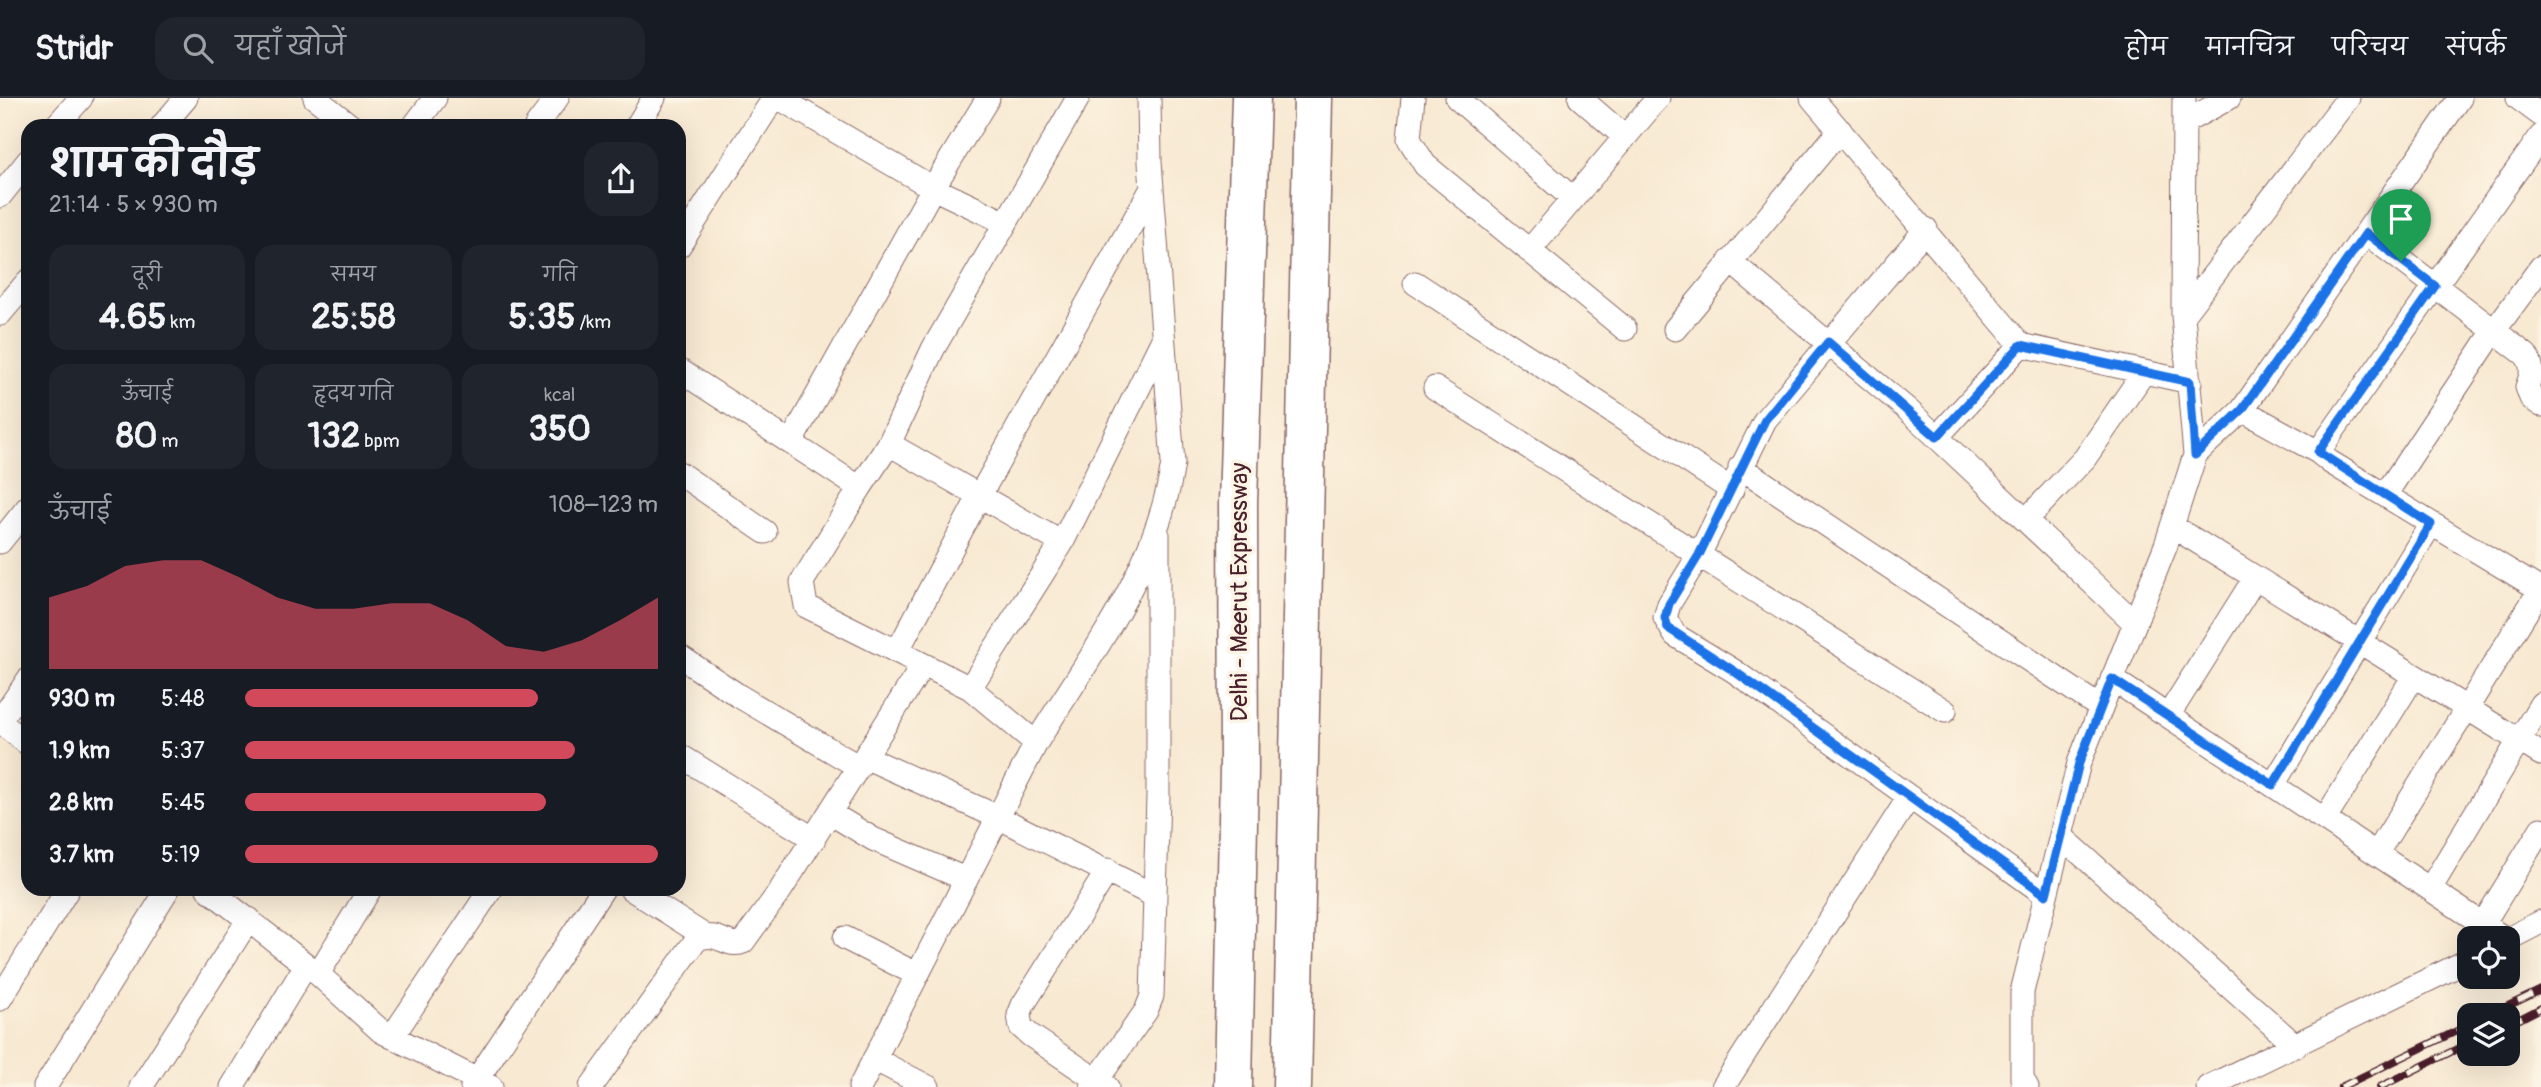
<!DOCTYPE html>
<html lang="hi">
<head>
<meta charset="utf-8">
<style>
  body { margin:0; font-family:Pangolin,"Playpen Sans Deva",sans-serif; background:#20242c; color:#f1f3f6; height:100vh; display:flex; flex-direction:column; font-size:26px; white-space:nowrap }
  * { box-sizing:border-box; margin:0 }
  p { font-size:23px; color:#9ea1a6 }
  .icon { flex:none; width:38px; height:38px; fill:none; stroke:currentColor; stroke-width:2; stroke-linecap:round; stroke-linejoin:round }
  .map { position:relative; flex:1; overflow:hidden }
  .drawer { position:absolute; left:21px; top:21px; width:665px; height:777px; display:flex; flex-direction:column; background:#171b24; border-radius:21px; box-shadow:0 7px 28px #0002 }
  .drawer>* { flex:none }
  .controls { position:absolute; left:2457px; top:828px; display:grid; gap:14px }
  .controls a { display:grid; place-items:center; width:63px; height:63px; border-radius:14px; background:#171b24; box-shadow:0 7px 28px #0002; font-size:35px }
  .pin { position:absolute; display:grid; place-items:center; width:60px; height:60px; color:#fff; margin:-72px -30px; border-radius:50% 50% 50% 0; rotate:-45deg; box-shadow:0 0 7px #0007 }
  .pin .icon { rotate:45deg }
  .round { display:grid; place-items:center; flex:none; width:74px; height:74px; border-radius:21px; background:#20242c }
  .summary { display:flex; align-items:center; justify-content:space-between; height:119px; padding:0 28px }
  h1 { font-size:38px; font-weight:700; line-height:52px }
  .stats { display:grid; grid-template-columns:repeat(3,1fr); gap:10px; height:119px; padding:7px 28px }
  .stats div { display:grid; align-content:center; border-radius:18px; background:#20242c; text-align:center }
  .stats b { font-size:35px; font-weight:700 }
  .stats small { font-size:19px; font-weight:400 }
  .stats p { font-size:19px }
  .chart { height:196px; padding:14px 28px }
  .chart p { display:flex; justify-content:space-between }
  .chart svg { width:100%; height:126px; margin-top:7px; fill:#d1495b; opacity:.7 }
  ul { padding:0 28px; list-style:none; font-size:23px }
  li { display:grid; grid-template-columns:112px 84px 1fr; align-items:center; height:52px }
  li i { height:18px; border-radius:9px; background:#d1495b }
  header { display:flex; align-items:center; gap:42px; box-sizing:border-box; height:98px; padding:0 35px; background:#171b24; border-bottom:2px solid #363941 }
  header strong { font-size:33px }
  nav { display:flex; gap:38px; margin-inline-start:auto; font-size:24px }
  .search { width:490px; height:63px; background:#20242c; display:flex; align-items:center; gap:18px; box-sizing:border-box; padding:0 24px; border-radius:21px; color:#9ea1a6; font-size:26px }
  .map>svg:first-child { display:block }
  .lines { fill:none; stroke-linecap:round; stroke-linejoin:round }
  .minor-casing { stroke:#876665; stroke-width:25 }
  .motorway-casing { stroke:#876665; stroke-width:41 }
  .minor { stroke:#fff; stroke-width:23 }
  .motorway { stroke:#fff; stroke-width:38 }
  .rail-casing { stroke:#4a1f2b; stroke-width:8 }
  .rail { stroke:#fcf5e5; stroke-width:5; stroke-dasharray:16; stroke-linecap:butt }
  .route-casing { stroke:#fff; stroke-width:14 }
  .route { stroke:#1a73e8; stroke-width:9 }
  .labels { text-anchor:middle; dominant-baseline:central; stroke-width:7; stroke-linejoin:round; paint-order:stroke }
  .street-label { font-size:24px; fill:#4a1f2b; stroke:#fcf5e5 }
</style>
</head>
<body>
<header>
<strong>Stridr</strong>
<div class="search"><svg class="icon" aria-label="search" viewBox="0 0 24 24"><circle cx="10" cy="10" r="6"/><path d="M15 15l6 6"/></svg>यहाँ खोजें</div>
<nav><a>होम</a><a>मानचित्र</a><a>परिचय</a><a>संपर्क</a></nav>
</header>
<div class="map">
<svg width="2541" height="989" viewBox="0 0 2541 989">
  <rect width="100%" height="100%" fill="#fcf5e5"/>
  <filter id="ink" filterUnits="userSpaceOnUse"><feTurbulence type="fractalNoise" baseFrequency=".0143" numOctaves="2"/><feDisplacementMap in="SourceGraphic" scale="14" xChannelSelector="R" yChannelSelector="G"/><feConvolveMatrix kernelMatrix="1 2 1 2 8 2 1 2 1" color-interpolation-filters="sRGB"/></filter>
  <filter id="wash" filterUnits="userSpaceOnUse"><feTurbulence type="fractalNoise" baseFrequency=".00686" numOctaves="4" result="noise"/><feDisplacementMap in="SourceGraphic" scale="28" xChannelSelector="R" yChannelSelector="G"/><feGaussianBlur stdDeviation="1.57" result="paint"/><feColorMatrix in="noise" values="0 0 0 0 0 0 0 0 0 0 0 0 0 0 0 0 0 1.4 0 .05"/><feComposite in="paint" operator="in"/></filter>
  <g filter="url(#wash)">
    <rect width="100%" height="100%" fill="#f8e9d2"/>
  </g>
  <g filter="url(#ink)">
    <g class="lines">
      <defs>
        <path id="minor" d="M 315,0 L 351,28
          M 779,0 L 933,90 L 1006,125
          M 1413,0 L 1409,41 L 1425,67 L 1625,231
          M 1457,0 L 1573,101
          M 1580,0 L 1625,39
          M 1812,0 L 2021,247 L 2190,284
          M 2518,0 L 2541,17
          M 2185,24 L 2229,0
          M 56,28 L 81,0
          M 162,28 L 186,0
          M 414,28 L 435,0
          M 536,28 L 557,0
          M 637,28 L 654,0
          M 0,98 L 28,63
          M 1926,131 L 1765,322 L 1699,457 L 1669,506 L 1665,520 L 1675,537 L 1734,573 L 2046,797
          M 2366,135 L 2526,257 C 2534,269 2532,276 2527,289 L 2531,300 L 2541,307
          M 679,148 L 774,0
          M 1529,153 L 1658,0
          M 1730,163 L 1908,312 L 2135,525
          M 1415,185 L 1732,392
          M 0,216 L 28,183
          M 2183,217 L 2348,0
          M 1675,231 L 1840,32
          M 679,272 L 860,390 L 802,484 L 806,508 L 970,590 L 1036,645 L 860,989
          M 1435,290 L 1945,613
          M 2242,312 L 2460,0
          M 1937,339 L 2021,247
          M 791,344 L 933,90 L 988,0
          M 889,346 L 1062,445
          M 2318,354 L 2541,38
          M 2195,357 L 2242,312 L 2318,354 L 2330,364 L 2541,492
          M 1740,369 L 2101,610
          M 679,375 L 765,434
          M 860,390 L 889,346 L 933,251 L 1078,0
          M 2385,397 L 2494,233 L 2541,169
          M 2026,422 L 2085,360 L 2144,274
          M 2172,428 L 2541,656
          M 0,444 L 28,409
          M 897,554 L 980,397 L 1152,90
          M 679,558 L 739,598 L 859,669
          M 2112,581 L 2504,840
          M 970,590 L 1062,445 L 1163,241
          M 2168,618 L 2255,480
          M 0,623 L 28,582
          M 0,624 L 28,646
          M 1036,645 C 1090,558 1158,469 1173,365 L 1150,64 L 1149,0
          M 679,657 L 814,741
          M 865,659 L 998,719 L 1155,798
          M 2273,687 L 2431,426
          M 830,715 L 873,741 L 965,781
          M 2325,721 L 2414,578
          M 2061,738 L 2296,948
          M 2377,755 L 2540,492
          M 208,791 L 318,876 L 381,933 L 491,989
          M 631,791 L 705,838
          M 2430,791 L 2541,606
          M 2483,826 L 2541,731
          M 845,840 L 916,876
          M 2508,841 L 2541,824
          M 318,876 L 370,791
          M 0,901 L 68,791
          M 392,939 L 491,791
          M 874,961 L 928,989
          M 45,989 L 168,791
          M 141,989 L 249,821
          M 232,989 L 306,867
          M 472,989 L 603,791
          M 591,989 L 697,841 C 719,832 727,851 743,844 L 780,793 L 923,567
          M 1092,989 L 1146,913 L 1152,898 L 1158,697 L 1158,437
          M 1107,989 L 1030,937 L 1021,929 L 1019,917 L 1023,907 L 1108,772
          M 1723,989 L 1908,701
          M 2027,989 L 2022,981 L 2022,894 L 2079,665 L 2166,447 L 2195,357 L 2183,217 L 2184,0
          M 2208,989 L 2469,862"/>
        <path id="motorway" d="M 1233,989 L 1239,671 L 1238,405 L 1251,0
          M 1292,989 L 1313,0"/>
      </defs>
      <use href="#minor" class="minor-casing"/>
      <use href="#motorway" class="motorway-casing"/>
      <use href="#minor" class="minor"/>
      <use href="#motorway" class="motorway"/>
      <defs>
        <path id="rail" d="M 2489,917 L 2541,892
          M 2508,927 L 2541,910
          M 2341,989 L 2469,927
          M 2380,989 L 2469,945"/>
      </defs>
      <use href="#rail" class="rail-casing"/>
      <use href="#rail" class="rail"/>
    </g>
  </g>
  <g class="lines" filter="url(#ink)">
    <defs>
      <path id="route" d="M 2366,135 L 2435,188 L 2318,354 L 2431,426 L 2273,687 L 2112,581 L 2079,665 L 2046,797 L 1734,573 L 1668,530 L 1665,520 L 1669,506 L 1699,457 L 1765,322 L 1828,244 L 1937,339 L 2021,247 L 2190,284 L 2195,357 L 2242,312 Z"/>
    </defs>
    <use href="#route" class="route-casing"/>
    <use href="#route" class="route"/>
  </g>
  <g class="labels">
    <g class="street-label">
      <text transform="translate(1239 494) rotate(-90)">Delhi - Meerut Expressway</text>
    </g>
  </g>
</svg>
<div class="controls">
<a><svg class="icon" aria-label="locate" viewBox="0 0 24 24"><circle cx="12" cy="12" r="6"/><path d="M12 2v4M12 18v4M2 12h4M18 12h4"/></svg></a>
<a><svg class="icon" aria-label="layers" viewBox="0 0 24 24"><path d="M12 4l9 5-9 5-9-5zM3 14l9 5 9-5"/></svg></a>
</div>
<div class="pin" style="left:2401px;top:163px;background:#1e9e55"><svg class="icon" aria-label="arrive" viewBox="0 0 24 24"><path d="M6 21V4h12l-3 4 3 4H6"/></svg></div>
<section class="drawer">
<div class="summary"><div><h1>शाम की दौड़</h1><p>21:14 · 5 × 930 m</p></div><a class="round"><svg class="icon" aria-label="share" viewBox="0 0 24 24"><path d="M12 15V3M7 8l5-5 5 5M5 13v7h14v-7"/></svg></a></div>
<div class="stats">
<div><p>दूरी</p><b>4.65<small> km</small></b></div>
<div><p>समय</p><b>25:58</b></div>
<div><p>गति</p><b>5:35<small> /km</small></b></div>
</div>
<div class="stats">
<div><p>ऊँचाई</p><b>80<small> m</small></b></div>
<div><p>हृदय गति</p><b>132<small> bpm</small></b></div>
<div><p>kcal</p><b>350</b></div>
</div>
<div class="chart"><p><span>ऊँचाई</span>108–123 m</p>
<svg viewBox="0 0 160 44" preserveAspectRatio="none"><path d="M0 44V19L10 15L20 8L30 6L40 6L50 12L60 19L70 23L80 23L90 21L100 21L110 27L120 36L130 38L140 34L150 27L160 19V44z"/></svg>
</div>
<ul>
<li><b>930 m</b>5:48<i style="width:71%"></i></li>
<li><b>1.9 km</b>5:37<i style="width:80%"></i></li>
<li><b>2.8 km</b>5:45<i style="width:73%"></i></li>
<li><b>3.7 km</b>5:19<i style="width:100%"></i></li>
</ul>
</section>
</div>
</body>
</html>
